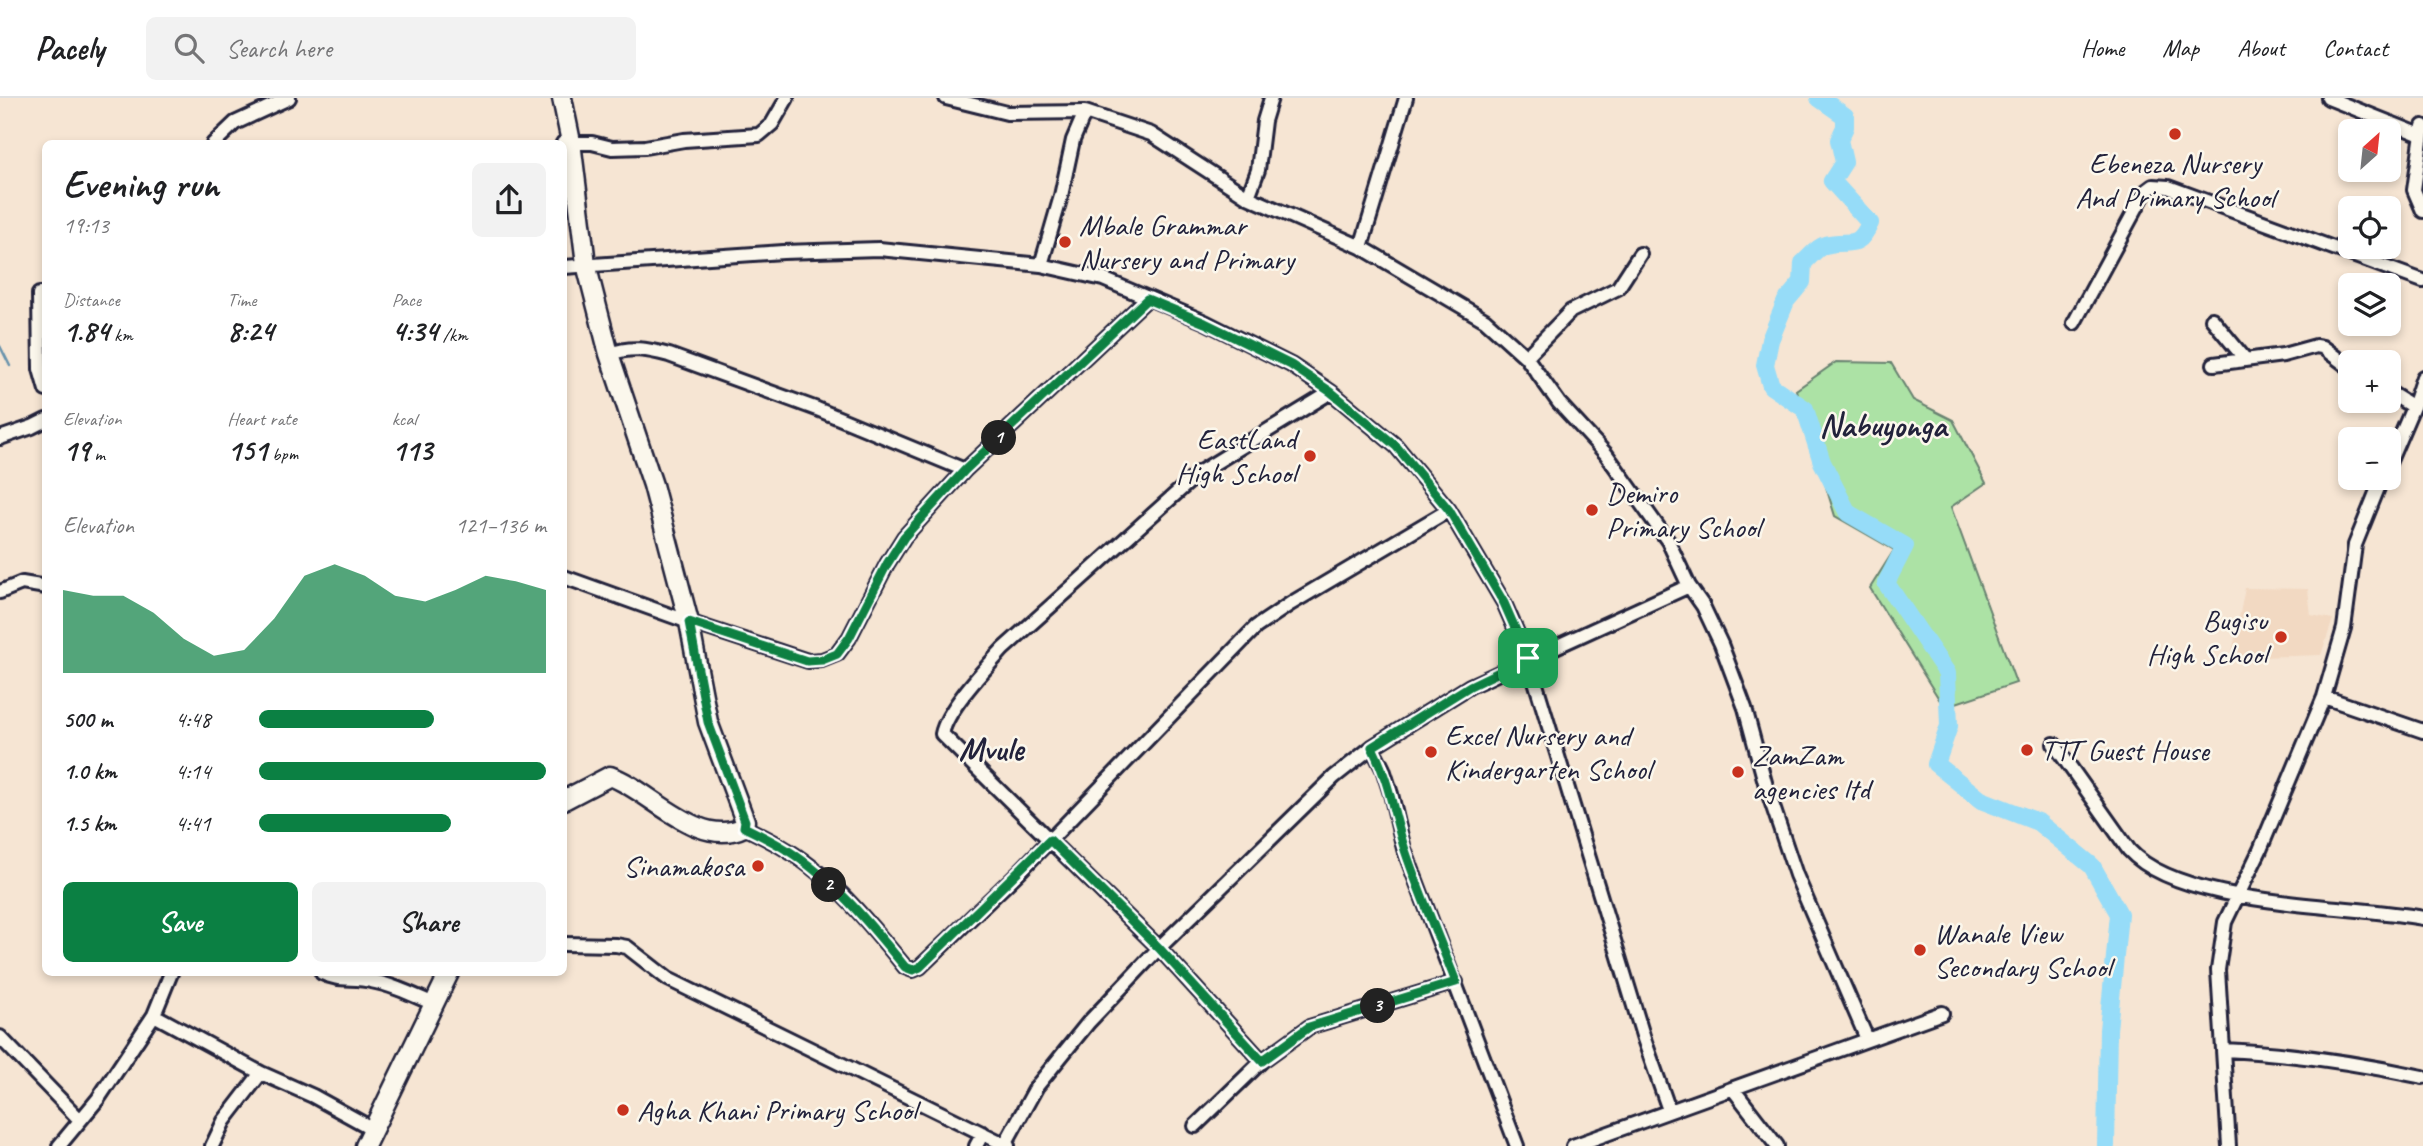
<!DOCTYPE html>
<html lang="en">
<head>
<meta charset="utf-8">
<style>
  body { margin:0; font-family:Caveat,sans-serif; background:#f2f2f2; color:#202124; height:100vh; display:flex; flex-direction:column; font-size:26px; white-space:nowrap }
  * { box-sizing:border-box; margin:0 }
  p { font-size:23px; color:#757577 }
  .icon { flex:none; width:38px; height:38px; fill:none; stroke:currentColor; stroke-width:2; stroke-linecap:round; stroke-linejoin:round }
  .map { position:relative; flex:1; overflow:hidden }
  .drawer { position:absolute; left:42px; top:42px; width:525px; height:836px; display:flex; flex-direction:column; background:#fff; border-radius:10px; box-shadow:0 4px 10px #0003 }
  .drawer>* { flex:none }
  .needle { width:46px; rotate:27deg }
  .buttons { position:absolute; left:2338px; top:21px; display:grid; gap:14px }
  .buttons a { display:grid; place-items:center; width:63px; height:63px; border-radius:10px; background:#fff; box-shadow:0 4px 10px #0003; font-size:35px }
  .pin { position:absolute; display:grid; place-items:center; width:60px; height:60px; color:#fff; margin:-30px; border-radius:14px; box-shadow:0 4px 10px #0006 }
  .km { position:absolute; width:35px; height:35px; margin:-18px; border-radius:50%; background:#222; color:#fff; font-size:19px; line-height:35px; text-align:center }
  .round { display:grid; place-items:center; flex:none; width:74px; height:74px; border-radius:10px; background:#f2f2f2 }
  .head { display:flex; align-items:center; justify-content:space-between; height:119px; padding:0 21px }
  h1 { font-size:38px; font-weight:700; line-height:52px }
  .stats { display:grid; grid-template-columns:repeat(3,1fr); gap:10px; height:119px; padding:7px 21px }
  .stats div { display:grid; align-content:center }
  .stats b { font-size:30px; font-weight:700 }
  .stats small { font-size:19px; font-weight:400 }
  .stats p { font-size:19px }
  .chart { height:196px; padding:14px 21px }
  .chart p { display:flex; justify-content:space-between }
  .chart svg { width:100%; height:126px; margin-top:7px; fill:#0b8043; opacity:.7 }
  .cta { display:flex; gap:14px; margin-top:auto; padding:14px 21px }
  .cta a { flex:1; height:80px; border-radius:10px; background:#0b8043; color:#fff; font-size:28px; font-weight:700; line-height:80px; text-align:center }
  .cta a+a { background:#f2f2f2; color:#202124 }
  ul { padding:0 21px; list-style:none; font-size:23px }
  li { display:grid; grid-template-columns:112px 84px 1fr; align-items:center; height:52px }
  li i { height:18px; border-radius:9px; background:#0b8043 }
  header { display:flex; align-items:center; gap:42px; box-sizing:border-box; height:98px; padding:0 35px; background:#fff; border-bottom:2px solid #e0e0e0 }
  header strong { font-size:33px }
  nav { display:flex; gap:38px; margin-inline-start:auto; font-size:24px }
  .search { width:490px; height:63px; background:#f2f2f2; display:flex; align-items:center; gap:18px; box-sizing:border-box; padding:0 24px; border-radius:10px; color:#757577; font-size:26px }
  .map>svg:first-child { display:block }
  .built { fill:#f2d9c2 }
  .green { fill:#ace2a5; stroke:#678270; stroke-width:2 }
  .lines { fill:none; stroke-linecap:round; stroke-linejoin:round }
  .stream { stroke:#6892ac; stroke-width:2.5 }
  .river { stroke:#96dcf8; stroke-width:18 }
  .street-casing { stroke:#22223b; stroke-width:18 }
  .secondary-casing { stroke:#22223b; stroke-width:23 }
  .street { stroke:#fbf7ec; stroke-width:12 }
  .secondary { stroke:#fbf7ec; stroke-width:18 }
  .route-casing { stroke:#fff; stroke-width:14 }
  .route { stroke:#0b8043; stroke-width:9 }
  .poi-dot { fill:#c8321e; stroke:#fbf7ec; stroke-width:2.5 }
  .labels { text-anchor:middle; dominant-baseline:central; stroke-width:5; stroke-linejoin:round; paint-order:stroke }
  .poi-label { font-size:30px; fill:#22223b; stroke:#fbf7ec; text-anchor:start }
  .quarter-label { font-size:33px; font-weight:bold; fill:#22223b; stroke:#fbf7ec }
</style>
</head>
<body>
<header>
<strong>Pacely</strong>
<div class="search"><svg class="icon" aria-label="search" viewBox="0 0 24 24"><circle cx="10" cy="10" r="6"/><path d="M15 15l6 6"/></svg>Search here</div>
<nav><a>Home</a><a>Map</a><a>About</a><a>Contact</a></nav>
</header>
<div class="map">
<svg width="2423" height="1048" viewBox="0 0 2423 1048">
  <rect width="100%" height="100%" fill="#f6e5d3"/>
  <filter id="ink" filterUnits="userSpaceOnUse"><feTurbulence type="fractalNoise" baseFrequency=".0143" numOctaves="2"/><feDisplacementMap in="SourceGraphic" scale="14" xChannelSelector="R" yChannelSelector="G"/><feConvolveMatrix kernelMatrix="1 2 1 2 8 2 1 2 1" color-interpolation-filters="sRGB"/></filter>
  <g filter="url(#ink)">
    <path class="built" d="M 2245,490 L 2308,491 L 2311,517 L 2333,521 L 2321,557 L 2231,560 Z"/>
    <path class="green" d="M 1836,264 L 1891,265 L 1913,302 L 1953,322 L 1986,385 L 1951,409 L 2016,585 L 1944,609 L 1870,490 L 1894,452 L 1835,418 L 1796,292 Z"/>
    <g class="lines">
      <path class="stream" d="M 0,248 L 10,268"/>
      <path class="river" d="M 1819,0 L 1845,18 L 1845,29 L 1839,42 L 1844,64 L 1832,83 L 1870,125 C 1857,154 1849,140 1825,147 C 1817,149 1809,160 1803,165 L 1802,184 L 1786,203 L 1770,242 L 1765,267 L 1771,288 L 1805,311 L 1822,364 L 1848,415 L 1905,448 L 1886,485 L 1947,575 L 1949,628 L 1936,666 L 1981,702 L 2038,724 L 2092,768 L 2119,816 L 2108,932 L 2106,1048"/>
      <defs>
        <path id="street" d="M 946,0 L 1007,15 L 1085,14
          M 2328,0 L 2421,37
          M 2423,28 L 2414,92 L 2423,113
          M 563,45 L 592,45 L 612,50 L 645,49 L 684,42 L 759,37 L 772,26 L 787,0
          M 213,46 L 235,25 L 289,0
          M 1248,99 L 1258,72 L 1264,23 L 1271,0
          M 1361,149 L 1406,0
          M 1041,167 L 1061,98 L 1073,42 L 1085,14 L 1151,36 L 1248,99 L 1361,149 L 1485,222 L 1526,259 L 1559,305 L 1606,356 L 1668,443 L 1689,488 L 1703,508 L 1721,546 L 1745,610 L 1766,688 L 1796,777 L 1867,941
          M 564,169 L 783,154 L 879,151 L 1041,167 L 1103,181 L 1205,224 L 1291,267 L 1331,294 L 1396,348 L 1449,412 L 1504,505 L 1528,560 L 1644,941 L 1669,1012
          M 46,196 L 39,196 L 40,271 L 46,292
          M 2212,221 L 2245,261
          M 2074,225 L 2145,94 L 2153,88 L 2168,89 L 2423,183
          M 609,256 C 632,248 646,251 669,257 L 817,311 L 965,372
          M 1526,259 L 1571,213 L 1618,190 L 1640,156
          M 2214,266 L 2283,257 L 2316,248 L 2322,249 L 2350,270
          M 2389,294 L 2413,309
          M 0,340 L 32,329 L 46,322
          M 2389,365 L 2413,309 L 2423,279
          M 564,479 L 689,524 L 808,563 L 822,562 L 837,556 L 849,540 L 887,466 L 904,439 L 965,372 L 1147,201
          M 0,494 L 22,485 L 46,489
          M 2324,599 L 2423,633
          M 2054,646 L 2129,752 C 2181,809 2347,806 2423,820
          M 1372,649 L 1383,671 L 1391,696 L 1404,751 L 1517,1048
          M 744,729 C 758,736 773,743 787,752 C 833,780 871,827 905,869 L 913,872 L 920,869 L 1022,771 L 1256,529 L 1290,506 L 1449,412
          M 564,846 L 616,847 L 627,849 L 668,881 L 1008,1048
          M 322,875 C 337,883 354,879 371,883 C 393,887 413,897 434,906
          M 154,917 L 261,975 L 313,998 L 373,1031
          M 0,939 L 80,1022
          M 2224,952 C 2292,955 2357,965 2423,979
          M 1262,963 L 1159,850 L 942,636 C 947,611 985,571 1003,551 L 1200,374 L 1331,294
          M 1733,991 L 1777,1048
          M 1195,1028 L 1262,963 L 1309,929 L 1456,884
          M 1005,1046 L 1037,988 L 1088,925 L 1159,850 L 1334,679 L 1372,649 L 1470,588 L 1689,488
          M 59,1048 L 98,1001 L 154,917 L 171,875
          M 212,1048 L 224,1023 L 261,975
          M 976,1048 L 983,1035
          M 1573,1048 L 1942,915
          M 2229,1048 L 2218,872 L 2225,824 L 2260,752 L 2324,599 L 2344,530 L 2355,447 L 2382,380"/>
        <path id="secondary" d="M 562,0 L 571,44 L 586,166 L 609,256 L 653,387 L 689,524 L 708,624 L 745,723 L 744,729 C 698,752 649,691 610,678 L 564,702
          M 365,1048 L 449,875"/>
      </defs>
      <use href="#street" class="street-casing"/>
      <use href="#secondary" class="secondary-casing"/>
      <use href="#street" class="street"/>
      <use href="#secondary" class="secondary"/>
    </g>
  </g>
  <g class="lines" filter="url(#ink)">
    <defs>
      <path id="route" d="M 1147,201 L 1205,225 L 1291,267 L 1331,294 L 1396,348 L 1449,412 L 1504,505 L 1528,560 L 1470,588 L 1372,649 C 1390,685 1393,715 1405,752 C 1420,797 1439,840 1456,884 L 1309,929 L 1262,963 L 1159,850 L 1050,742 L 920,869 L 913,872 L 905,869 C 871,827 833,781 787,752 C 773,743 758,736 744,729 L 745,723 L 708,624 L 689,524 L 807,563 L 822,562 L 837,556 L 849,540 L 887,466 L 904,439 L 965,372 Z"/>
    </defs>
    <use href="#route" class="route-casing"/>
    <use href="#route" class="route"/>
  </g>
  <g class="poi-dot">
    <circle cx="2175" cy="36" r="7"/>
    <circle cx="1065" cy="144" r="7"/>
    <circle cx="1310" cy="358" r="7"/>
    <circle cx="1592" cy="412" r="7"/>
    <circle cx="2281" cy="539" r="7"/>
    <circle cx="2027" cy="652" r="7"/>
    <circle cx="1431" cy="654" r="7"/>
    <circle cx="1738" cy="674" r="7"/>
    <circle cx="758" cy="768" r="7"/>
    <circle cx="1920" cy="852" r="7"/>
    <circle cx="623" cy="1012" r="7"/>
  </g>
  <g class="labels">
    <g class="poi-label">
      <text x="2175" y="65" text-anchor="middle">Ebeneza Nursery<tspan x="2175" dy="34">And Primary School</tspan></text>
      <text x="1079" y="127">Mbale Grammar<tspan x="1079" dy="34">Nursery and Primary</tspan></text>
      <text x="1296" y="341" text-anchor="end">EastLand<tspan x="1296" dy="34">High School</tspan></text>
      <text x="1606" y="395">Demiro<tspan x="1606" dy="34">Primary School</tspan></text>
      <text x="2267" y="522" text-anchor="end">Bugisu<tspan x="2267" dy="34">High School</tspan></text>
      <text x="1445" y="637">Excel Nursery and<tspan x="1445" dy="34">Kindergarten School</tspan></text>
      <text x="2041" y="652">TTT Guest House</text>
      <text x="1752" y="657">ZamZam<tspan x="1752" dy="34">agencies ltd</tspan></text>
      <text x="744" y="768" text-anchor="end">Sinamakosa</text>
      <text x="1934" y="835">Wanale View<tspan x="1934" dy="34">Secondary School</tspan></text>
      <text x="637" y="1012">Agha Khani Primary School</text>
    </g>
    <g class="quarter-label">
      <text x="1883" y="327">Nabuyonga</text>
      <text x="991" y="651">Mvule</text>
    </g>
  </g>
</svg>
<div class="buttons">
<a><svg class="needle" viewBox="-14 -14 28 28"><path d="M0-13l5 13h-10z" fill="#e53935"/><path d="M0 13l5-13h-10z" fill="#757577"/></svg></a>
<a><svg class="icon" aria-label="locate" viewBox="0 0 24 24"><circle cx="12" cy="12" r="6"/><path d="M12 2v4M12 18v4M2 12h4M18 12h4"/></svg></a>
<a><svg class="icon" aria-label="layers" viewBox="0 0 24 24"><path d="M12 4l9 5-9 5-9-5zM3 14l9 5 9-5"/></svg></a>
<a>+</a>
<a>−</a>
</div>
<div class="pin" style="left:1528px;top:560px;background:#1e9e55"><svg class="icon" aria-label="arrive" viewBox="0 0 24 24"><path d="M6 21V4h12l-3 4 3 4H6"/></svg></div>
<b class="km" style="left:999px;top:340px">1</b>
<b class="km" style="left:829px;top:787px">2</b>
<b class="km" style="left:1378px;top:908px">3</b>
<section class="drawer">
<div class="head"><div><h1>Evening run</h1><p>19:13</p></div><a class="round"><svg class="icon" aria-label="share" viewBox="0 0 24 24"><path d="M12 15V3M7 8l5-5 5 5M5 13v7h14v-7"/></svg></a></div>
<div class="stats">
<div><p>Distance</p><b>1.84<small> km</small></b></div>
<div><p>Time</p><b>8:24</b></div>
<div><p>Pace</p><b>4:34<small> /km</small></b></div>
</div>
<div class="stats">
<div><p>Elevation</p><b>19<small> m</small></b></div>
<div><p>Heart rate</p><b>151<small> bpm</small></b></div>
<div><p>kcal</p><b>113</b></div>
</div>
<div class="chart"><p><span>Elevation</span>121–136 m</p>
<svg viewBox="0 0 160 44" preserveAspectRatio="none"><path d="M0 44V15L10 17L20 17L30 23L40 32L50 38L60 36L70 25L80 10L90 6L100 10L110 17L120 19L130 15L140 10L150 12L160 15V44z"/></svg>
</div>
<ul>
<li><b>500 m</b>4:48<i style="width:61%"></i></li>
<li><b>1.0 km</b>4:14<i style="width:100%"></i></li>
<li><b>1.5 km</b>4:41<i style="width:67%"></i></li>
</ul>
<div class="cta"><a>Save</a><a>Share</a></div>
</section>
</div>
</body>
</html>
